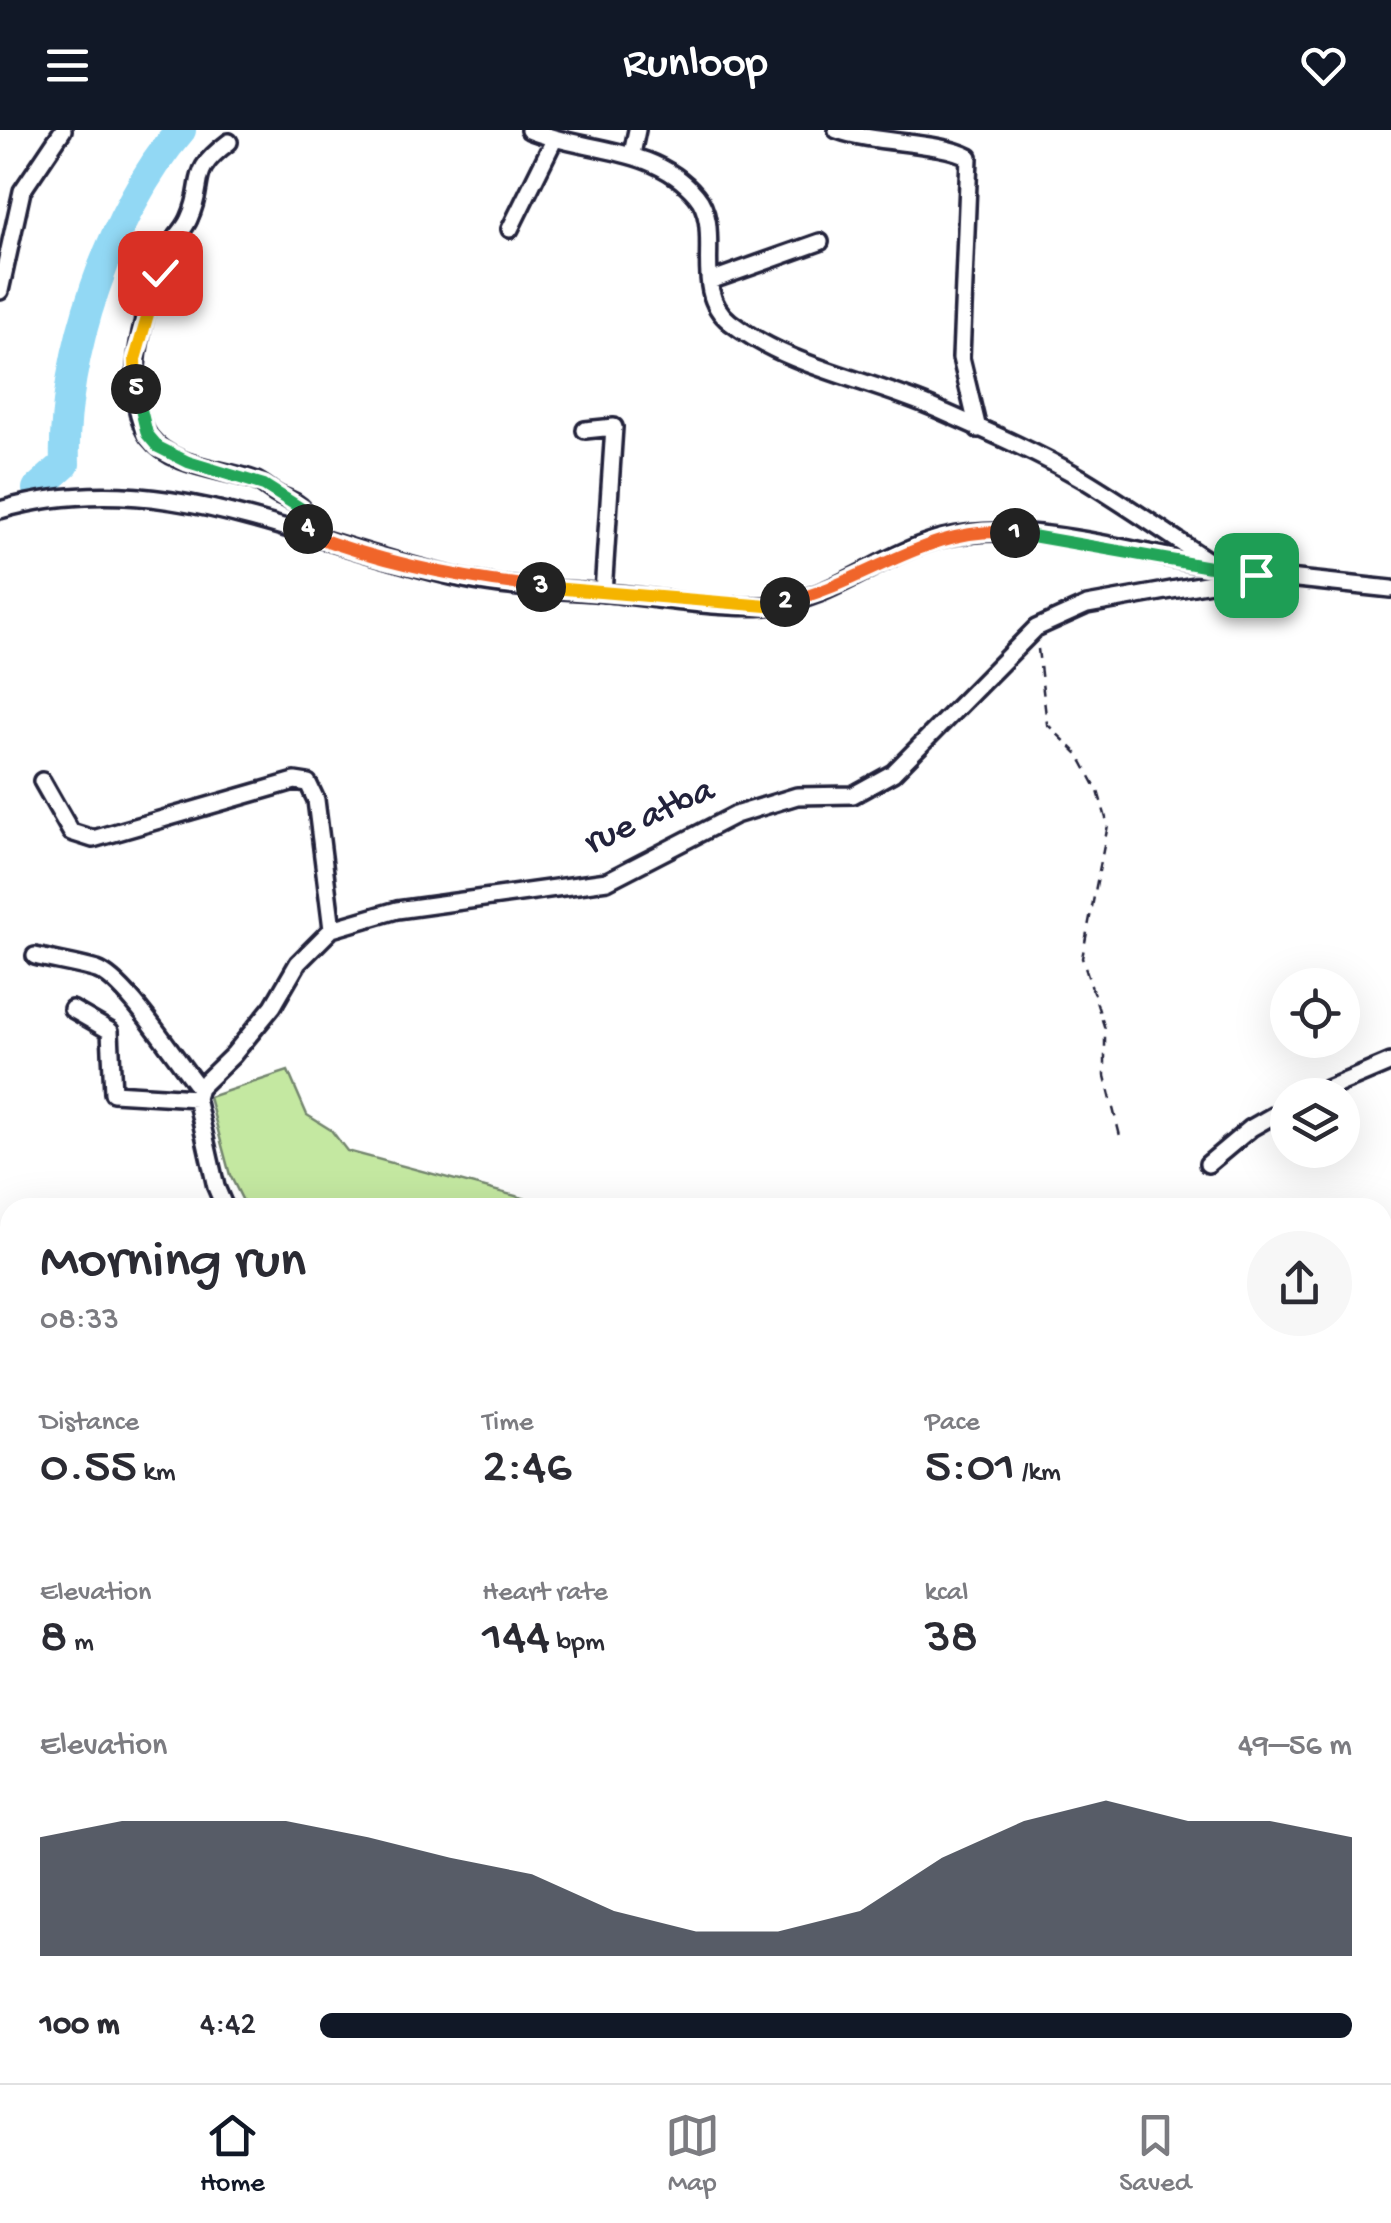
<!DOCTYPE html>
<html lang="en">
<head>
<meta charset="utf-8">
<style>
  body { margin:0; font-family:"Gochi Hand",sans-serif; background:#f7f7f7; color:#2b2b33; height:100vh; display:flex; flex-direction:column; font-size:38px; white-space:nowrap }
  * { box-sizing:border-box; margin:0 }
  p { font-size:32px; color:#7c7c81 }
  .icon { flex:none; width:55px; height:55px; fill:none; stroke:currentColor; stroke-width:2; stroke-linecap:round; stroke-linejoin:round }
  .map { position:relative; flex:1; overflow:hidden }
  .details { position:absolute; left:0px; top:1068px; width:1392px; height:888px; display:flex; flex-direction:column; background:#fff; border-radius:30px 30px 0 0; box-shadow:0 10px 40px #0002 }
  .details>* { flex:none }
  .controls { position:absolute; left:1270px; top:838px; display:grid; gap:20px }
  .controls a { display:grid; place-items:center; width:90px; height:90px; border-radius:50%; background:#fff; box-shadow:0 10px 40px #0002; font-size:50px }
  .pin { position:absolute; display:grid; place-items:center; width:85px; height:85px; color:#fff; margin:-42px; border-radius:20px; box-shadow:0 5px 15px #0006 }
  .km { position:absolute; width:50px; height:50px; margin:-25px; border-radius:50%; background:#222; color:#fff; font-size:28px; line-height:50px; text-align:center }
  .round { display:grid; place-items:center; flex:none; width:105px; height:105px; border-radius:52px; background:#f7f7f7 }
  .summary { display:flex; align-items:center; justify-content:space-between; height:170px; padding:0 40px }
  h1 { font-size:55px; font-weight:600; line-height:75px }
  .stats { display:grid; grid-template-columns:repeat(3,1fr); gap:15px; height:170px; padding:10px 40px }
  .stats div { display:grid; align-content:center }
  .stats b { font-size:50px; font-weight:600 }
  .stats small { font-size:28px; font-weight:400 }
  .stats p { font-size:28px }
  .chart { height:280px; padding:20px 40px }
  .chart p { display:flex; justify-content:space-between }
  .chart svg { width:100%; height:180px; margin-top:10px; fill:#111827; opacity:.7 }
  ul { padding:0 40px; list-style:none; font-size:32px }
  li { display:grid; grid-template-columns:160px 120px 1fr; align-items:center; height:75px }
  li i { height:25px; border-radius:12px; background:#111827 }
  header { display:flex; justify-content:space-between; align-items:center; height:130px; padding:0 40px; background:#111827; color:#fff; font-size:45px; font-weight:600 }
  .tab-bar { display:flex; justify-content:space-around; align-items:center; height:140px; border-top:2px solid #e1e1e2; background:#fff; font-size:28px; color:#7c7c81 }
  .tab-bar a { display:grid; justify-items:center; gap:5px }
  .tab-bar .on { color:#111827 }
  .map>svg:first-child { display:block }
  .green { fill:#c4e8a1; stroke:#73856e; stroke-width:2.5 }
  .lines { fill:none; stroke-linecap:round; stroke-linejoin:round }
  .river { stroke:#92d8f4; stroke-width:30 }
  .minor-casing { stroke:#22223b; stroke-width:22 }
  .primary-casing { stroke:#22223b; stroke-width:32 }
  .path { stroke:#22223b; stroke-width:2.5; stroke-dasharray:10 8; stroke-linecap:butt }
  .minor { stroke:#fff; stroke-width:15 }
  .primary { stroke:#fdde96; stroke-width:25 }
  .split-1-casing { stroke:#fff; stroke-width:20 }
  .split-2-casing { stroke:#fff; stroke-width:20 }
  .split-3-casing { stroke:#fff; stroke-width:20 }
  .split-4-casing { stroke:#fff; stroke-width:20 }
  .split-5-casing { stroke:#fff; stroke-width:20 }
  .split-6-casing { stroke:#fff; stroke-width:20 }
  .split-1 { stroke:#22a559; stroke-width:12 }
  .split-2 { stroke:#f0652b; stroke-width:12 }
  .split-3 { stroke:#f5b400; stroke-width:12 }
  .split-4 { stroke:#f0652b; stroke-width:12 }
  .split-5 { stroke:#22a559; stroke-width:12 }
  .split-6 { stroke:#f5b400; stroke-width:12 }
  .labels { text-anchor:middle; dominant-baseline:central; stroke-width:9; stroke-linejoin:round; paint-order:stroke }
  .street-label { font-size:38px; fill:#22223b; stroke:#fff }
</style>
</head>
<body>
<header><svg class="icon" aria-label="menu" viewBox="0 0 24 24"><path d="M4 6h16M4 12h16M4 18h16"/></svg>Runloop<svg class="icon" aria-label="heart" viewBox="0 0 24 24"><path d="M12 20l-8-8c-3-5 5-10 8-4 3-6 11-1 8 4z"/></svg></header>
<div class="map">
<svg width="1391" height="1953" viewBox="0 0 1391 1953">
  <rect width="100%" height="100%" fill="#fff"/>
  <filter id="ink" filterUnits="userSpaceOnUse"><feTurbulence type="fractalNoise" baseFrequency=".01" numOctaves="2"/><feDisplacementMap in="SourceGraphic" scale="20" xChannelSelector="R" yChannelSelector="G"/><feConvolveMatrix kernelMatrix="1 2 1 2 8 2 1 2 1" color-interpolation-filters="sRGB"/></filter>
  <g filter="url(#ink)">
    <path class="green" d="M 288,941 L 307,985 L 331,1000 L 347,1021 L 538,1072 L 537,1077 L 246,1077 L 230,1045 L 209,967 Z
      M 0,1165 L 10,1168 L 10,1389 L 0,1382 Z
      M 0,1549 L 10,1550 L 10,1705 L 0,1706 Z"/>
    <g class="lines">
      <path class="river" d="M 37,359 L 65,334 C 61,228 111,80 181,0
        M 1382,1418 L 1391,1408
        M 0,1566 L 10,1568
        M 897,1945 L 903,1953"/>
      <defs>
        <path id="minor" d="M 529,0 C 583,22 654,15 696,65 C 725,99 689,160 730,192 C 792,239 870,249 939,280 C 987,301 1038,323 1083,349 C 1126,375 1168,404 1210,432
          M 837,0 C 875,14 940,11 969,27 L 961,228 L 978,299
          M 229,12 C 186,44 207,50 189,89 C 184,101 173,109 167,121 C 147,165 118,264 149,307 C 173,338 220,338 254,350 C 264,354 271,362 280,366 C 289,370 301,373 305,383 C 308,389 308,399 310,405
          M 632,24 L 637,0
          M 510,99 L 554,10
          M 710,151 L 820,112
          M 0,161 L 22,61 L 63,0
          M 585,300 L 614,297 L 603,463
          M 0,380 C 164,332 307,415 464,449 C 510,459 561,459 608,463 C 659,468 715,479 767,476 C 832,471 881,423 943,408 C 1025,388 1136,422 1219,438
          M 1251,444 L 1391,459
          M 42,651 L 71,702 L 93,709 L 295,651 L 308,653 L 316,670 L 332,799
          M 35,826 C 55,831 77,834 97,840 C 126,850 175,929 199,958
          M 72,879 L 110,901 L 113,963 L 196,968
          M 1313,965 L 1391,932
          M 1208,1034 L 1251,998 L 1288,977
          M 225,1078 L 216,1057 L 196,968 L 199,958 L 233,925 L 273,876 L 298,833 L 332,799 L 397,780 L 607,751 L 735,685 L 797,666 L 853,665 L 893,643 L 1036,498 L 1087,475 L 1256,445"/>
        <path id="primary" d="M 1382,1366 L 1391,1356
          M 1025,1953 L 1030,1945"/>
      </defs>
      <use href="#minor" class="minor-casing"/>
      <use href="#primary" class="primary-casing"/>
      <path class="path" d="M 1038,519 L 1047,594 L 1078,624 L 1098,661 L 1108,695 L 1082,828 L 1105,899 L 1105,946 L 1121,1010"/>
      <use href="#minor" class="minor"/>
      <use href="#primary" class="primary"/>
    </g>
  </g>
  <g class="lines" filter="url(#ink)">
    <defs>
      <path id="split-1" d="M 1015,403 L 1256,445"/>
      <path id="split-2" d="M 785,472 C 865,454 930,393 1015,403"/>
      <path id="split-3" d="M 541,457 L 767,476 L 785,472"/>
      <path id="split-4" d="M 308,399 L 310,405 C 385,433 462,449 541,457"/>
      <path id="split-5" d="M 136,259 L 147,304 L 158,317 L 188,332 L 264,355 L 305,381 L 308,399"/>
      <path id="split-6" d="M 136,259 L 135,229 L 160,143"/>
    </defs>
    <use href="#split-1" class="split-1-casing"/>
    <use href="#split-2" class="split-2-casing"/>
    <use href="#split-3" class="split-3-casing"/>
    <use href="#split-4" class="split-4-casing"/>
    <use href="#split-5" class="split-5-casing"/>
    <use href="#split-6" class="split-6-casing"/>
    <use href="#split-1" class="split-1"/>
    <use href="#split-2" class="split-2"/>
    <use href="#split-3" class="split-3"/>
    <use href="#split-4" class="split-4"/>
    <use href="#split-5" class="split-5"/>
    <use href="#split-6" class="split-6"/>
  </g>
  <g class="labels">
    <g class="street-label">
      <text transform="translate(650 688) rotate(-24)">rue atba</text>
    </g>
  </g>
</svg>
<div class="controls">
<a><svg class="icon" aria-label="locate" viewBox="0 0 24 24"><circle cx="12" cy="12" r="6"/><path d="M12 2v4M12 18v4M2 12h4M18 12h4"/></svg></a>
<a><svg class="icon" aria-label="layers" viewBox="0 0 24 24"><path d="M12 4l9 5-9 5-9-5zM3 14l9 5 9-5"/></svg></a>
</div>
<div class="pin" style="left:1256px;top:445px;background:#1e9e55"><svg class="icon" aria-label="arrive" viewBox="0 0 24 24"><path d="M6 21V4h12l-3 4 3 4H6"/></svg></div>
<div class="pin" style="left:160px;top:143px;background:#d93025"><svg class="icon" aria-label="check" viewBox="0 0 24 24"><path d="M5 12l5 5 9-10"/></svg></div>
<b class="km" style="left:1015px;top:403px">1</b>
<b class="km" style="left:785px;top:472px">2</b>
<b class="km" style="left:541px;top:457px">3</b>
<b class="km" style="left:308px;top:399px">4</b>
<b class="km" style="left:136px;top:259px">5</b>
<section class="details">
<div class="summary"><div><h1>Morning run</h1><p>08:33</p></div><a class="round"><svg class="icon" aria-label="share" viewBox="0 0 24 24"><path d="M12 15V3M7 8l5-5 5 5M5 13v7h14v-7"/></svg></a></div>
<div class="stats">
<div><p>Distance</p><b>0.55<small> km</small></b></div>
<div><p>Time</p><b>2:46</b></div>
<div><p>Pace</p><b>5:01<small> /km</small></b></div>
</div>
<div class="stats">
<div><p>Elevation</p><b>8<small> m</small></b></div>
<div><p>Heart rate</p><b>144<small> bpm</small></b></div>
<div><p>kcal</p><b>38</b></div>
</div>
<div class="chart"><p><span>Elevation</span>49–56 m</p>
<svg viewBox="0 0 160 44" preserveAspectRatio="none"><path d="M0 44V15L10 11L20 11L30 11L40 15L50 20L60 24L70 33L80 38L90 38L100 33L110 20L120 11L130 6L140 11L150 11L160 15V44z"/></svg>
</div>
<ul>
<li><b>100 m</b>4:42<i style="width:100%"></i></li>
</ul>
</section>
</div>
<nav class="tab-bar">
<a class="on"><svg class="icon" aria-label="home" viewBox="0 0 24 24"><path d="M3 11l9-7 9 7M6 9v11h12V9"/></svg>Home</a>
<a><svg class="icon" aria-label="map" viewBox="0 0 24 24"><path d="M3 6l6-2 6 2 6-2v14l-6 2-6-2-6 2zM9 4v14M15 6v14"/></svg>Map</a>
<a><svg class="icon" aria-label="saved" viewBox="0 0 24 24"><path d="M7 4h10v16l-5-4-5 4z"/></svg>Saved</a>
</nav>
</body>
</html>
